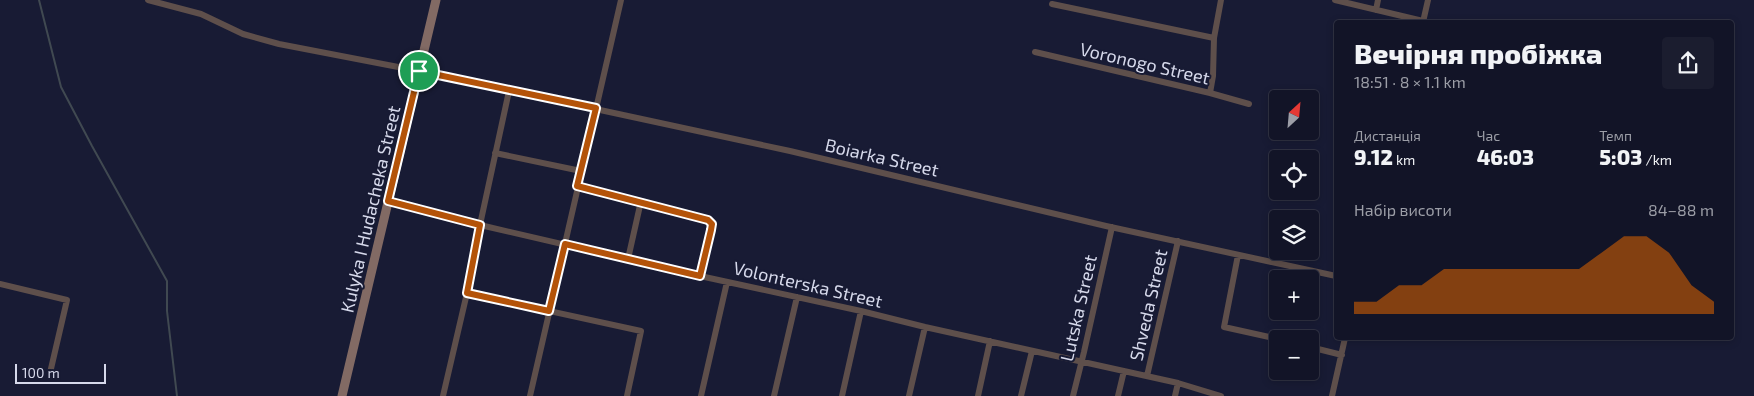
<!DOCTYPE html>
<html lang="uk">
<head>
<meta charset="utf-8">
<style>
  body { margin:0; font-family:"Exo 2",sans-serif; background:#1b1d2f; color:#f1f3f6; height:100vh; display:flex; flex-direction:column; font-size:19px; white-space:nowrap }
  * { box-sizing:border-box; margin:0 }
  p { font-size:16px; color:#9c9ea7 }
  .icon { flex:none; width:28px; height:28px; fill:none; stroke:currentColor; stroke-width:2; stroke-linecap:round; stroke-linejoin:round }
  .map { position:relative; flex:1; overflow:hidden }
  .side { position:absolute; left:1334px; top:20px; width:400px; height:320px; display:flex; flex-direction:column; background:#121427; border-radius:5px; box-shadow:0 2px 8px #0003,0 0 0 1px #313344 }
  .side>* { flex:none }
  .needle { width:32px; rotate:26deg }
  .fabs { position:absolute; left:1269px; top:90px; display:grid; gap:10px }
  .fabs a { display:grid; place-items:center; width:50px; height:50px; border-radius:5px; background:#121427; box-shadow:0 2px 8px #0003,0 0 0 1px #313344; font-size:25px }
  .scale { position:absolute; left:15px; bottom:12px; width:91px; box-sizing:border-box; padding-left:5px; border:2px solid #d6d9eb; border-top:0; font-size:14px; line-height:18px; white-space:nowrap; color:#d6d9eb; -webkit-text-stroke:4px #181b34; paint-order:stroke }
  .pin { position:absolute; display:grid; place-items:center; width:42px; height:42px; color:#fff; margin:-21px; border:2px solid #fff; border-radius:50%; box-shadow:0 1px 5px #0007 }
  .round { display:grid; place-items:center; flex:none; width:52px; height:52px; border-radius:5px; background:#1b1d2f }
  .overview { display:flex; align-items:center; justify-content:space-between; height:85px; padding:0 20px }
  h1 { font-size:28px; font-weight:800; line-height:38px }
  .figures { display:grid; grid-template-columns:repeat(3,1fr); gap:8px; height:85px; padding:5px 20px }
  .figures div { display:grid; align-content:center }
  .figures b { font-size:21px; font-weight:800 }
  .figures small { font-size:14px; font-weight:400 }
  .figures p { font-size:14px }
  .chart { height:140px; padding:10px 20px }
  .chart p { display:flex; justify-content:space-between }
  .chart svg { width:100%; height:90px; margin-top:5px; fill:#b45309; opacity:.7 }
  .map>svg:first-child { display:block }
  .lines { fill:none; stroke-linecap:round; stroke-linejoin:round }
  .stream { stroke:#404951; stroke-width:2 }
  .street { stroke:#5e4f4b; stroke-width:6 }
  .secondary { stroke:#826a64; stroke-width:9 }
  .route-casing { stroke:#fff; stroke-width:10 }
  .route { stroke:#b45309; stroke-width:6 }
  .labels { text-anchor:middle; dominant-baseline:central; stroke-width:4; stroke-linejoin:round; paint-order:stroke }
  .street-label { font-size:18px; fill:#d6d9eb; stroke:#181b34 }
</style>
</head>
<body>
<div class="map">
<svg width="1754" height="396" viewBox="0 0 1754 396">
  <rect width="100%" height="100%" fill="#181b34"/>
  <g class="lines">
    <path class="stream" d="M 39,0 L 61,87 L 92,146 L 167,281 L 167,311 L 177,396"/>
    <path class="street" d="M 148,0 L 201,14 L 243,34 L 279,44 L 419,71 L 790,151 L 1106,226 L 1336,276
      M 1335,0 L 1423,21
      M 1052,4 L 1214,38
      M 1376,10 L 1378,0
      M 1423,22 L 1428,0
      M 1035,52 L 1210,93 L 1249,104
      M 1210,93 L 1213,76 L 1214,38 L 1221,0
      M 495,153 L 581,171
      M 577,186 L 708,220 L 712,224 L 711,229 L 700,276
      M 388,201 L 480,225 L 700,276 L 861,311 L 925,327 L 1178,383 L 1221,396
      M 1238,255 L 1224,327 L 1278,339
      M 628,259 L 641,201
      M 0,284 L 67,300 L 50,373
      M 467,293 L 641,331 L 627,396
      M 1310,347 L 1342,355
      M 1147,376 L 1178,241
      M 443,396 L 467,293 L 470,271 L 509,91
      M 530,396 L 621,0
      M 701,396 L 727,282
      M 774,396 L 797,297
      M 842,396 L 861,311
      M 909,396 L 925,327
      M 978,396 L 990,341
      M 1021,396 L 1032,351
      M 1073,396 L 1084,352 L 1112,227
      M 1118,396 L 1124,371
      M 1175,396 L 1178,383
      M 1332,396 L 1345,338"/>
    <path class="secondary" d="M 342,396 L 436,0"/>
  </g>
  <g class="lines">
    <defs>
      <path id="route" d="M 419,71 L 596,108 L 577,186 L 708,220 L 712,224 L 711,230 L 700,276 L 565,244 L 549,311 L 467,293 L 480,225 L 388,201 Z"/>
    </defs>
    <use href="#route" class="route-casing"/>
    <use href="#route" class="route"/>
  </g>
  <g class="labels">
    <g class="street-label">
      <text transform="translate(1145 63) rotate(13)">Voronogo Street</text>
      <text transform="translate(882 157) rotate(13)">Boiarka Street</text>
      <text transform="translate(370 209) rotate(-77)">Kulyka I Hudacheka Street</text>
      <text transform="translate(808 284) rotate(13)">Volonterska Street</text>
      <text transform="translate(1148 305) rotate(-77)">Shveda Street</text>
      <text transform="translate(1078 308) rotate(-77)">Lutska Street</text>
    </g>
  </g>
</svg>
<div class="fabs">
<a><svg class="needle" viewBox="-14 -14 28 28"><path d="M0-13l5 13h-10z" fill="#e53935"/><path d="M0 13l5-13h-10z" fill="#9c9ea7"/></svg></a>
<a><svg class="icon" aria-label="locate" viewBox="0 0 24 24"><circle cx="12" cy="12" r="6"/><path d="M12 2v4M12 18v4M2 12h4M18 12h4"/></svg></a>
<a><svg class="icon" aria-label="layers" viewBox="0 0 24 24"><path d="M12 4l9 5-9 5-9-5zM3 14l9 5 9-5"/></svg></a>
<a>+</a>
<a>−</a>
</div>
<div class="scale">100 m</div>
<div class="pin" style="left:419px;top:71px;background:#1e9e55"><svg class="icon" aria-label="arrive" viewBox="0 0 24 24"><path d="M6 21V4h12l-3 4 3 4H6"/></svg></div>
<section class="side">
<div class="overview"><div><h1>Вечірня пробіжка</h1><p>18:51 · 8 × 1.1 km</p></div><a class="round"><svg class="icon" aria-label="share" viewBox="0 0 24 24"><path d="M12 15V3M7 8l5-5 5 5M5 13v7h14v-7"/></svg></a></div>
<div class="figures">
<div><p>Дистанція</p><b>9.12<small> km</small></b></div>
<div><p>Час</p><b>46:03</b></div>
<div><p>Темп</p><b>5:03<small> /km</small></b></div>
</div>
<div class="chart"><p><span>Набір висоти</span>84–88 m</p>
<svg viewBox="0 0 160 44" preserveAspectRatio="none"><path d="M0 44V38L10 38L20 30L30 30L40 22L50 22L60 22L70 22L80 22L90 22L100 22L110 14L120 6L130 6L140 14L150 30L160 38V44z"/></svg>
</div>
</section>
</div>
</body>
</html>
